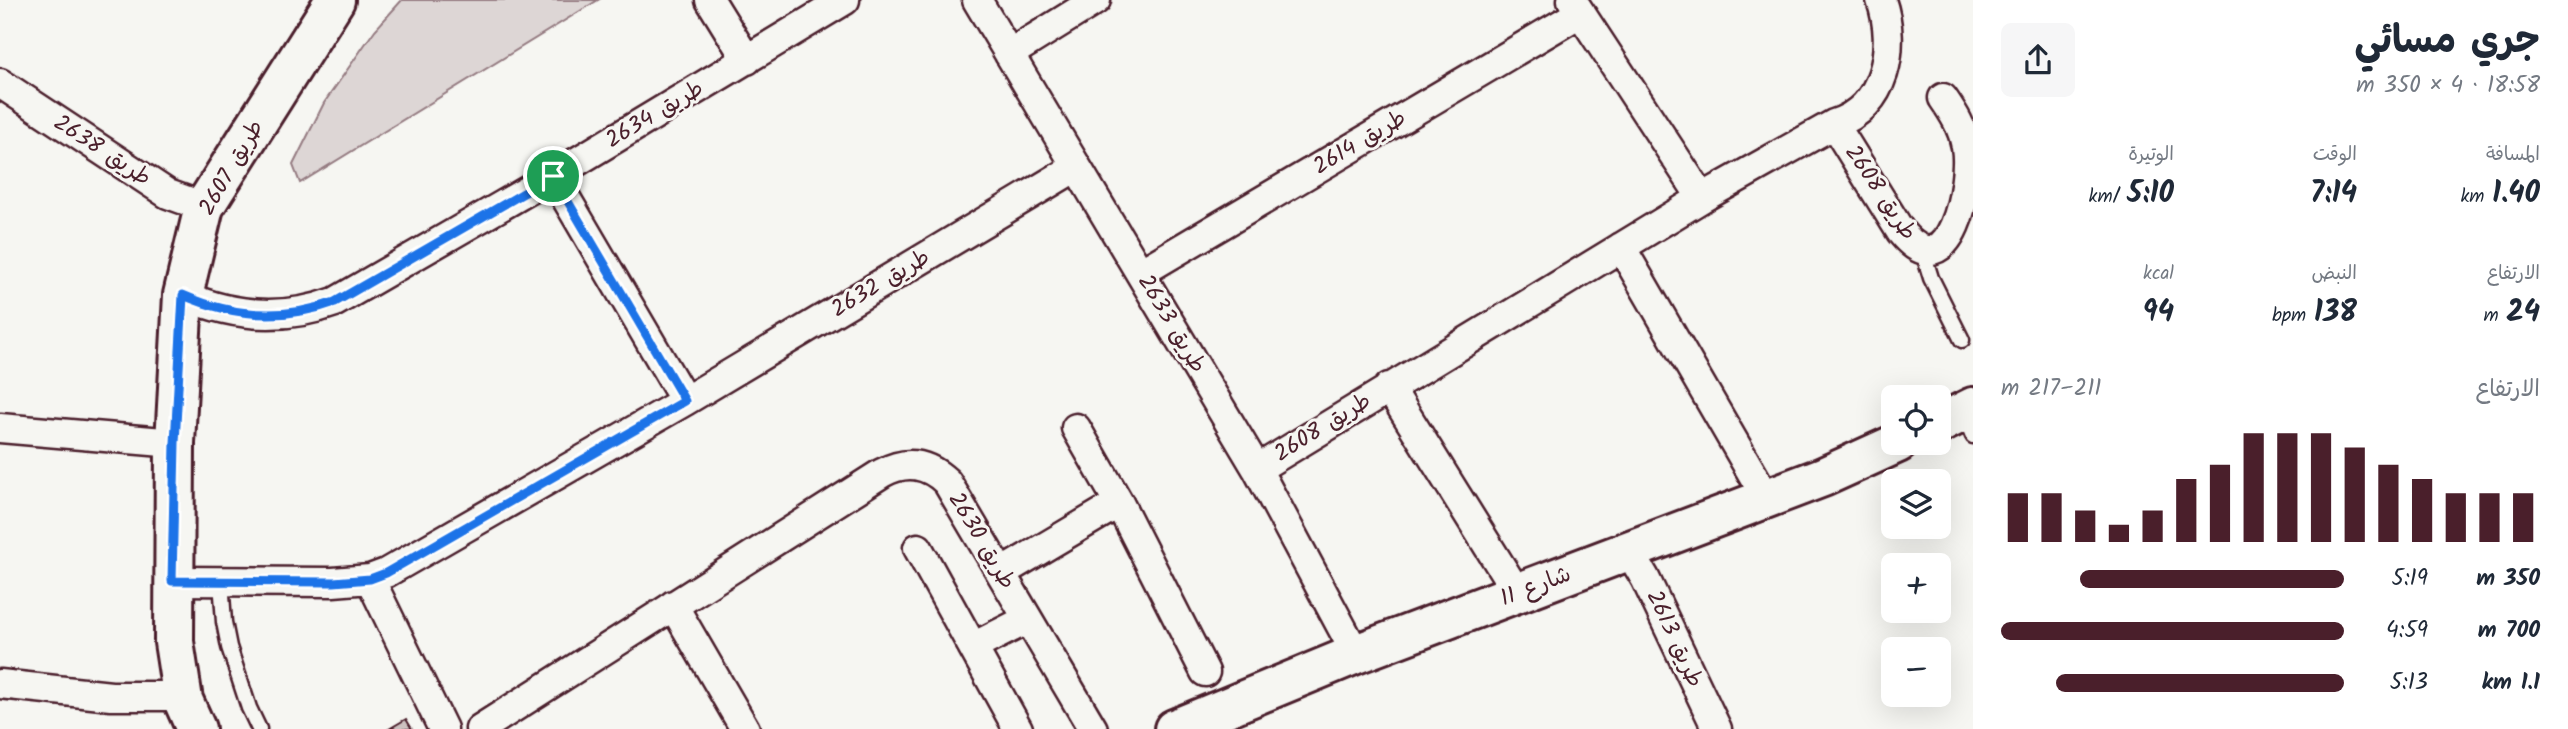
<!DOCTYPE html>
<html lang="ar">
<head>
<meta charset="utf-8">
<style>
  body { margin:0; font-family:Kalam,"Playpen Sans Arabic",sans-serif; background:#f6f6f7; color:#1f2937; direction:rtl; height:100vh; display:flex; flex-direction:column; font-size:26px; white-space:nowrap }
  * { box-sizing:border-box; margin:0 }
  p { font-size:23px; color:#747a83 }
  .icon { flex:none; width:38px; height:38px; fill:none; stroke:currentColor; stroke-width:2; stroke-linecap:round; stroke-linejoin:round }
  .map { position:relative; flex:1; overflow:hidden; direction:ltr }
  .details { display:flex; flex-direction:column; background:#fff; width:595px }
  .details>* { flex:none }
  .buttons { position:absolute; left:1881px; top:385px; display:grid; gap:14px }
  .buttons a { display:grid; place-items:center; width:70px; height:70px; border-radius:10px; background:#fff; box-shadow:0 7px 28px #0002; font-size:35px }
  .pin { position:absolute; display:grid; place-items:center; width:60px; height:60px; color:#fff; margin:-30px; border:4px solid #fff; border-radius:50%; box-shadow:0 2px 7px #0007 }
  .round { display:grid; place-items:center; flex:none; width:74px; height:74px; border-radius:10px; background:#f6f6f7 }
  .head { display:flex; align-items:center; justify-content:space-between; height:119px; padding:0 28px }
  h1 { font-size:38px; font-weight:700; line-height:52px }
  .metrics { display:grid; grid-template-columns:repeat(3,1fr); gap:10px; height:119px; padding:7px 28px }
  .metrics div { display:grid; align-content:center }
  .metrics b { font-size:30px; font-weight:700 }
  .metrics small { font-size:19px; font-weight:400 }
  .metrics p { font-size:19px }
  .chart { height:196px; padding:14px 28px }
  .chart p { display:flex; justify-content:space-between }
  .chart svg { width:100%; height:126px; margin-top:7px; stroke:#4a1f2b; stroke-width:6 }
  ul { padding:0 28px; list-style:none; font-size:23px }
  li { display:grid; grid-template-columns:112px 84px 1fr; align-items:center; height:52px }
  li i { height:18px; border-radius:9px; background:#4a1f2b }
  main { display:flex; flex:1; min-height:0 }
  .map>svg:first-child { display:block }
  .green { fill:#ddd6d5; stroke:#947a80; stroke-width:2 }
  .building { fill:#ccc1c0; stroke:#4a1f2b; stroke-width:2 }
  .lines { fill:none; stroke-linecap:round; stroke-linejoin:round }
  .lane-casing { stroke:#4a1f2b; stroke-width:19 }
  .street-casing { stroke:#4a1f2b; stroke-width:33 }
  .secondary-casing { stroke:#4a1f2b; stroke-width:44 }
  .lane { stroke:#f6f6f2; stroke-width:14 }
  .street { stroke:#f6f6f2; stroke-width:28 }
  .secondary { stroke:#f6f6f2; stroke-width:38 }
  .route-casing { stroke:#fff; stroke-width:14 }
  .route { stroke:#1a73e8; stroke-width:9 }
  .labels { text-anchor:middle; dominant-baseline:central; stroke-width:6; stroke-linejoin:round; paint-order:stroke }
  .street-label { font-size:23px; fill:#4a1f2b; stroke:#f6f6f2 }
</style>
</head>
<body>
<main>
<section class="details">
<div class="head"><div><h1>جري مسائي</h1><p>18:58 · 4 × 350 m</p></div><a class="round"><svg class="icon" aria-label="share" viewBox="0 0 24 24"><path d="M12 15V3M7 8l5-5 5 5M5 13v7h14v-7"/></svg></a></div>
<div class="metrics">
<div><p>المسافة</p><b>1.40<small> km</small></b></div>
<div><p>الوقت</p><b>7:14</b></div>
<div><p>الوتيرة</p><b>5:10<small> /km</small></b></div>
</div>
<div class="metrics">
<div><p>الارتفاع</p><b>24<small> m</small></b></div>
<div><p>النبض</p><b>138<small> bpm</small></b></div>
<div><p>kcal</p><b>94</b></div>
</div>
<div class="chart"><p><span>الارتفاع</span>211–217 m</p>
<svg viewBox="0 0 160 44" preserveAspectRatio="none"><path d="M5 44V27M15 44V27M25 44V33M35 44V38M45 44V33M55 44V22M65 44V17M75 44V6M85 44V6M95 44V6M105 44V11M115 44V17M125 44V22M135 44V27M145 44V27M155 44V27"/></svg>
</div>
<ul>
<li><b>350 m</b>5:19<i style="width:77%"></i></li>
<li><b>700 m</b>4:59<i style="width:100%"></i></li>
<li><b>1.1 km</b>5:13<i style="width:84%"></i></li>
</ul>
</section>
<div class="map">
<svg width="1973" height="729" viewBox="0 0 1973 729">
  <rect width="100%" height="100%" fill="#f6f6f2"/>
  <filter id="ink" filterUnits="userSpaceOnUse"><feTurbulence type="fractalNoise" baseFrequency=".0143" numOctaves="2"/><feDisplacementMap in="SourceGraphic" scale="14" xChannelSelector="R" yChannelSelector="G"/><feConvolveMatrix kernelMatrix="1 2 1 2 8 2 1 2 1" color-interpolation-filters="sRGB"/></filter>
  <g filter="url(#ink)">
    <path class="green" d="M 402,0 L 598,0 L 300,183 L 293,165 L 324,103 L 375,30 Z"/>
    <path class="building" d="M 406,719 L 412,729 L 389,729 Z"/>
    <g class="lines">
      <defs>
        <path id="lane" d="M 1922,249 L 1931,278 L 1962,340
          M 1964,414 L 1973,436
          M 221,581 L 224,622 L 229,647 L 249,708 L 259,729"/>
        <path id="street" d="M 710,0 L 747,60
          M 977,0 L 1257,469 L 1356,654
          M 1572,0 L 1702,198
          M 1009,54 L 1096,0
          M 0,83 L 168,194 L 204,207
          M 1834,124 L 1901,232 C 1951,294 1972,181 1966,147 C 1963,128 1954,114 1943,98
          M 553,176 L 685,401
          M 1621,247 L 1767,499
          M 1140,273 L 1580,13
          M 183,295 C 233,317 283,321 335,302 L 553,176 L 845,0
          M 1389,387 L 1518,594
          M 0,428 L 175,443
          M 1076,428 L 1119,503 L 1205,672
          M 1257,469 L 1702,198 L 1834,124 C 1886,108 1897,46 1881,0
          M 918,548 L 1018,729
          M 1629,551 L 1645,578 L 1717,729
          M 1001,573 L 1119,503
          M 370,579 L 443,729
          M 172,581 L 333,582 L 370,579 L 386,573 L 685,401 L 1076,167
          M 673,605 L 745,729
          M 973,647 L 1028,619
          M 0,684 L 111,696 L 182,696
          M 480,729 L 882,473 C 906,460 927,463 947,482 L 1093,729"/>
        <path id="secondary" d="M 1939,424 L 1973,407
          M 196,729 L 183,700 L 174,642 L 175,443 L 183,295 L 204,207 L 335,0
          M 1174,729 L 1356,654 L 1823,477 L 1898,443"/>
      </defs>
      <use href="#lane" class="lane-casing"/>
      <use href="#street" class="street-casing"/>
      <use href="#secondary" class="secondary-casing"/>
      <use href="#lane" class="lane"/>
      <use href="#street" class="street"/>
      <use href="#secondary" class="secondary"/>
    </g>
  </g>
  <g class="lines" filter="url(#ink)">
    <defs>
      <path id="route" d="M 553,176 L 685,401 L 386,573 L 370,579 L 334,582 L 172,581 L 175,443 L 183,295 C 233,317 283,321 335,302 Z"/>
    </defs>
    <use href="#route" class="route-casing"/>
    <use href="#route" class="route"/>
  </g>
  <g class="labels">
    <g class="street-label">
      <text transform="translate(655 115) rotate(-31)">طريق 2634</text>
      <text transform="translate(1360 143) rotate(-31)">طريق 2614</text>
      <text transform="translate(102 151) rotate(33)">طريق 2638</text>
      <text transform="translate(232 168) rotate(-60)">طريق 2607</text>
      <text transform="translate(1880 193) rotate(56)">طريق 2608</text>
      <text transform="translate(881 284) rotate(-31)">طريق 2632</text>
      <text transform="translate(1171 324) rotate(59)">طريق 2633</text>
      <text transform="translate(1323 428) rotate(-32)">طريق 2608</text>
      <text transform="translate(981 541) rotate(59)">طريق 2630</text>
      <text transform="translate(1536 587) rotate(-21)">شارع 11</text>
      <text transform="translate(1674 639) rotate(65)">طريق 2613</text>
    </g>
  </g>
</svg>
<div class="buttons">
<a><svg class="icon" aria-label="locate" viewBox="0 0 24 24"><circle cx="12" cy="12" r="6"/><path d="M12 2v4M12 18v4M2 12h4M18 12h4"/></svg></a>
<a><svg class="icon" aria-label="layers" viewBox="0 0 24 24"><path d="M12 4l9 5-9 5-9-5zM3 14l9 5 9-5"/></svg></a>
<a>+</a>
<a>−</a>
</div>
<div class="pin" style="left:553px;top:176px;background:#1e9e55"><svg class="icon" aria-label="arrive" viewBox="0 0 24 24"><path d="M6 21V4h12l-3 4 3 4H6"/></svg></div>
</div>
</main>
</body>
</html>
